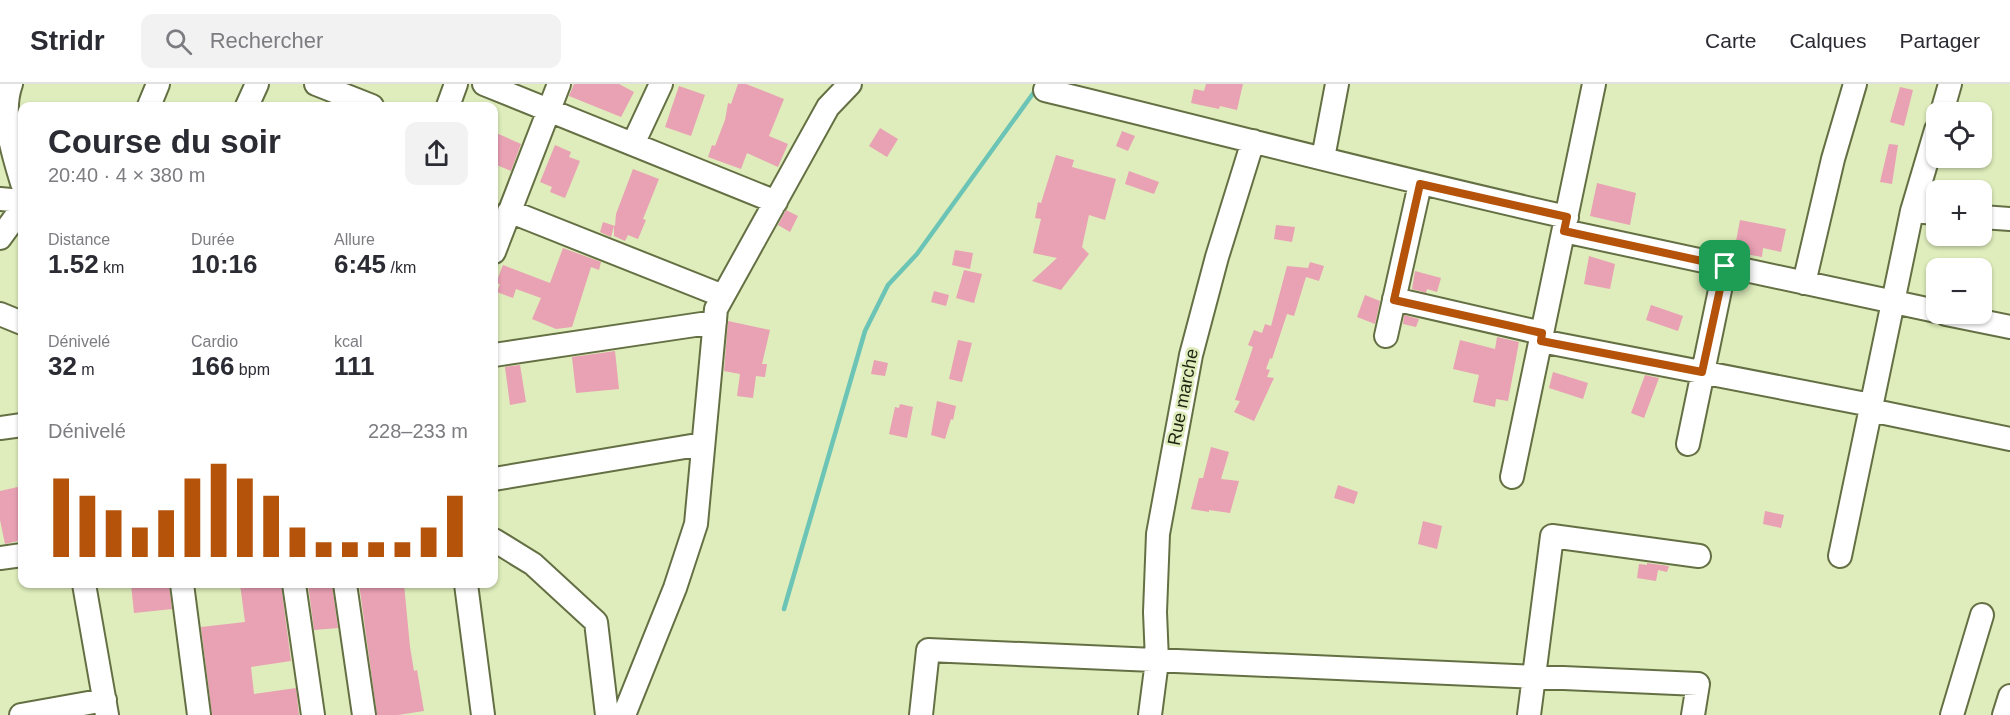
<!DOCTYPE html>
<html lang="fr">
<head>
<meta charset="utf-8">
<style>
  body { margin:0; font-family:Arial,sans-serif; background:#f2f2f3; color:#2b2b33; height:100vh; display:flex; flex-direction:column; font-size:22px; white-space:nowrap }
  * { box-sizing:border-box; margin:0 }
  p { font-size:20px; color:#7c7c81 }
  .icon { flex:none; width:33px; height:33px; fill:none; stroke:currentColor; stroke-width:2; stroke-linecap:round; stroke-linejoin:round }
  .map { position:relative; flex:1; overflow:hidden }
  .sheet { position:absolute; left:18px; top:18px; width:480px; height:486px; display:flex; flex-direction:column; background:#fff; border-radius:12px; box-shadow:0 2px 4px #0004 }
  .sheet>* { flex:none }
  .fabs { position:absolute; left:1926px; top:18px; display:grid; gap:12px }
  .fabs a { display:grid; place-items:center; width:66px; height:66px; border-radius:12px; background:#fff; box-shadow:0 2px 4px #0004; font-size:30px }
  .pin { position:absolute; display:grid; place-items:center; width:51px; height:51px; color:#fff; margin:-26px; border-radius:12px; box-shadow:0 3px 9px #0006 }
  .round { display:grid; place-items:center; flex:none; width:63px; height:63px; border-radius:12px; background:#f2f2f3 }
  .summary { display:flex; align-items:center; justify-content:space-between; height:102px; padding:0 30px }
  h1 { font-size:33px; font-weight:700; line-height:45px }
  .stats { display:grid; grid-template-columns:repeat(3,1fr); gap:9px; height:102px; padding:6px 30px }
  .stats div { display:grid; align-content:center }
  .stats b { font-size:26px; font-weight:700 }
  .stats small { font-size:16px; font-weight:400 }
  .stats p { font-size:16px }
  .chart { height:168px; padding:12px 30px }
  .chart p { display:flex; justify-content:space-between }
  .chart svg { width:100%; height:108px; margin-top:6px; stroke:#b45309; stroke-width:6 }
  header { display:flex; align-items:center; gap:36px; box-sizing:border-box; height:84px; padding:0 30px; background:#fff; border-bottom:2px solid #e1e1e2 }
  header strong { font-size:28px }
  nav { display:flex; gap:33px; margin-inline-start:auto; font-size:21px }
  .search { width:420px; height:54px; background:#f2f2f3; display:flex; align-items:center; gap:15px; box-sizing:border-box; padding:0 21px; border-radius:12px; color:#7c7c81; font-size:22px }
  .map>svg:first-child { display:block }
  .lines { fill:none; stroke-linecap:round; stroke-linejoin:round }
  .stream { stroke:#6bc4b5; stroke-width:4.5 }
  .building { fill:#e9a1b4 }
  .minor-casing { stroke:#647044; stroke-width:26 }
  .minor { stroke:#fff; stroke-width:22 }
  .route-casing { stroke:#fff; stroke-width:12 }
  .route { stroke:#b45309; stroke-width:8 }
  .labels { text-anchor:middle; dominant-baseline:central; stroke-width:5; stroke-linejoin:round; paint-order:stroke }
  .street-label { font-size:18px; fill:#1d2210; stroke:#deedbb }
</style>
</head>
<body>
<header>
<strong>Stridr</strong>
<div class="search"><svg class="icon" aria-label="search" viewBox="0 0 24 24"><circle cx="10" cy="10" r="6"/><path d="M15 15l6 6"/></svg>Rechercher</div>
<nav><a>Carte</a><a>Calques</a><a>Partager</a></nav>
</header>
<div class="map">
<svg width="2010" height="631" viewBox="0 0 2010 631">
  <rect width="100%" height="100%" fill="#deedbb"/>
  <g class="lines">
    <path class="stream" d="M 784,525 L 865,247 L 888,201 L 917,170 L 1037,4"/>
  </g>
  <path class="building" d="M 574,0 L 619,0 L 634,8 L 621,33 L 569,12 Z
    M 738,0 L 746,0 L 784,15 L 769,52 L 788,60 L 778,83 L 747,69 L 741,85 L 708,73 L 712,61 L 715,62 L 725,36 L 728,19 L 731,20 Z
    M 1206,0 L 1243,0 L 1237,26 L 1220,22 L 1219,25 L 1191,19 L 1194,5 L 1204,7 Z
    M 679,2 L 705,11 L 691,52 L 665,43 Z
    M 1900,3 L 1913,6 L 1904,42 L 1890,38 Z
    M 880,44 L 898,55 L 887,73 L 869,62 Z
    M 1122,47 L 1135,52 L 1128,67 L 1116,62 Z
    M 494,48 L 521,60 L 511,87 L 494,80 Z
    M 1889,60 L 1898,61 L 1892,100 L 1880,98 Z
    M 555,61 L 571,68 L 569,73 L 580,77 L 565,114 L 550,108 L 552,103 L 540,98 Z
    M 1056,71 L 1074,76 L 1072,83 L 1116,95 L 1105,136 L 1089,131 L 1082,163 L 1089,170 L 1061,206 L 1032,197 L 1057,174 L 1033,169 L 1041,135 L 1035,134 L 1038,118 L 1041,119 Z
    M 633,85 L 659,95 L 643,135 L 646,136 L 638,155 L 628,151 L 625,157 L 614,152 L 614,142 L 611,153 L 600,148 L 603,138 L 615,142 L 616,130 Z
    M 1129,87 L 1159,98 L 1154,110 L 1125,100 Z
    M 1597,99 L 1636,109 L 1630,141 L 1590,132 Z
    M 786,126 L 798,132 L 790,148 L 778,141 Z
    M 1740,136 L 1786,145 L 1781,168 L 1763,164 L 1762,173 L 1734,168 Z
    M 1276,141 L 1295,143 L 1292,158 L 1274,155 Z
    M 563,164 L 601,178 L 599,186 L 591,183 L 572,243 L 556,245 L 532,235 L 541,214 L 516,205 L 513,214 L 497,208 L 500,200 L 496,199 L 503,181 L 550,199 Z
    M 955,166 L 973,169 L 970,185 L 952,181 Z
    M 1589,172 L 1615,180 L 1610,205 L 1584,200 Z
    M 1310,178 L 1324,182 L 1319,197 L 1306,193 L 1294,232 L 1287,230 L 1272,275 L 1270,274 L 1266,285 L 1270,286 L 1267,293 L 1274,294 L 1254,337 L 1234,328 L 1240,317 L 1235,316 L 1253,263 L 1248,261 L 1254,246 L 1262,249 L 1265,240 L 1271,242 L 1287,182 L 1308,184 Z
    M 964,186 L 982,190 L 974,219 L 956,214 Z
    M 1415,187 L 1441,194 L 1437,208 L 1427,205 L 1426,209 L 1412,205 Z
    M 934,207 L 949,211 L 946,222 L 931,218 Z
    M 1365,211 L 1380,217 L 1375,240 L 1357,233 Z
    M 1651,221 L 1683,232 L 1678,247 L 1646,236 Z
    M 1404,231 L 1419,235 L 1416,243 L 1403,240 Z
    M 728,237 L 770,246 L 762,280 L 767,280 L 765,293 L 756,292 L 753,314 L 737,312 L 740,290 L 724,287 Z
    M 1497,253 L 1519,258 L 1508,317 L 1496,315 L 1495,323 L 1473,318 L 1479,291 L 1453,285 L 1460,256 L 1495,265 Z
    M 958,256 L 972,259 L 962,298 L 949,295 Z
    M 615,267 L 619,305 L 576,309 L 572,273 Z
    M 874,276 L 888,279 L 885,292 L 871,290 Z
    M 520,281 L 526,318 L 510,321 L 505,283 Z
    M 1553,288 L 1588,299 L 1583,315 L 1549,304 Z
    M 1645,291 L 1659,294 L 1644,334 L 1631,329 Z
    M 937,317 L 956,322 L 953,336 L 951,335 L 945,355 L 931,351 Z
    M 900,320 L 913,323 L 907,354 L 889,350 L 895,323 L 899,324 Z
    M 1211,363 L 1229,368 L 1221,395 L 1239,397 L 1230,429 L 1209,426 L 1209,428 L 1191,425 L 1199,394 L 1203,394 Z
    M 1338,401 L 1358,408 L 1354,420 L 1334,414 Z
    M 22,402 L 22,456 L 5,460 L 0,436 L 0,407 Z
    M 1765,427 L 1784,431 L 1781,444 L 1763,440 Z
    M 1423,437 L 1442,442 L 1437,465 L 1418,460 Z
    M 1647,479 L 1669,482 L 1667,488 L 1658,486 L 1656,497 L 1637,494 L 1639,480 L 1647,481 Z
    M 131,500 L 169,500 L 172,525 L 134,529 Z
    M 240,500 L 281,500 L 291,577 L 251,583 L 254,610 L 296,604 L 299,631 L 212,631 L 201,543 L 245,538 Z
    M 308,500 L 332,500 L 338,544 L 314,546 Z
    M 359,500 L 404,500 L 410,563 L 414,587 L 417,586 L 424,627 L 398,631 L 377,631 Z"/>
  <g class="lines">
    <defs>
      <path id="minor" d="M 11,0 C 0,30 13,69 22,99
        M 316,0 L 372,22
        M 484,0 L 776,118
        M 1045,6 C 1219,48 1392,94 1567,133
        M 149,22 L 158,0
        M 247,22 L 257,0
        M 448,22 L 456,0
        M 1942,28 L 1950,0
        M 633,60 L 661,0
        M 1323,74 L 1337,0
        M 0,115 L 22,117
        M 509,127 L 723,212
        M 1912,127 L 1936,129
        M 1982,133 L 2010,135
        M 1564,147 L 1936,227
        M 0,154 L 22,124
        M 494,168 L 559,0
        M 1804,199 L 1833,75 L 1855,0
        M 1394,215 L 1542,249
        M 0,230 L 22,239
        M 1946,230 L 2010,243
        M 1386,252 L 1420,100
        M 1541,257 L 1871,321
        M 494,271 L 715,238
        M 1870,326 L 2010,355
        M 0,344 L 22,341
        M 1688,360 L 1725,182
        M 1512,393 L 1594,0
        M 494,395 L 703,360
        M 494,456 L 533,480 L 596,538 L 607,631
        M 1840,472 L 1912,127 L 1936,46
        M 0,474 L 22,471
        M 84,500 L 107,631
        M 182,500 L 199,631
        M 294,500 L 313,631
        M 345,500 L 364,631
        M 466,500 L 483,631
        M 21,631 L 105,616
        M 624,631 L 675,504 L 696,440 L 716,225 L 828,23 L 850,0
        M 921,631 L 928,566 L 1698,600 L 1693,631
        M 1150,631 L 1157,577 L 1155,528 L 1158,450 L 1191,271 L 1217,173 L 1253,57
        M 1529,631 L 1552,452 L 1699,472
        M 1952,631 L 1982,531
        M 2004,631 L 2010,612"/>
    </defs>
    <use href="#minor" class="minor-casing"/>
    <use href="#minor" class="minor"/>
  </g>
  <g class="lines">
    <defs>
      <path id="route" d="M 1420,100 L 1567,133 L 1564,147 L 1725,182 L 1702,288 L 1541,257 L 1542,249 L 1394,216 Z"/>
    </defs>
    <use href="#route" class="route-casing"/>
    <use href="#route" class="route"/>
  </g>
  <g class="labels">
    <g class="street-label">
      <text transform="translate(1183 313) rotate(-79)">Rue marche</text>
    </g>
  </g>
</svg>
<div class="fabs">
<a><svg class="icon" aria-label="locate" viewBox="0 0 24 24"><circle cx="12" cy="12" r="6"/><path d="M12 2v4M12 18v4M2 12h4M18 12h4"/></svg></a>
<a>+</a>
<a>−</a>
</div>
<div class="pin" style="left:1725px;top:182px;background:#1e9e55"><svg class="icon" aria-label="arrive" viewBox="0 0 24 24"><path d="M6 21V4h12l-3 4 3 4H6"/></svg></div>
<section class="sheet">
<div class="summary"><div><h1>Course du soir</h1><p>20:40 · 4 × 380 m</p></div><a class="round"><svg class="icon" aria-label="share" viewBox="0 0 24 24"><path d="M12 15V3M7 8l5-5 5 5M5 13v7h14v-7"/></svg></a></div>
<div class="stats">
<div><p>Distance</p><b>1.52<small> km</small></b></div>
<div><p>Durée</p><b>10:16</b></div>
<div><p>Allure</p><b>6:45<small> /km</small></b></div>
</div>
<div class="stats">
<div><p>Dénivelé</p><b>32<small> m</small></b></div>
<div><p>Cardio</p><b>166<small> bpm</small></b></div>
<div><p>kcal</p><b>111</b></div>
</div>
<div class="chart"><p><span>Dénivelé</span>228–233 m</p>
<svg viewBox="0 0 160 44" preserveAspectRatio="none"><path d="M5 44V12M15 44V19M25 44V25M35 44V32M45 44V25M55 44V12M65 44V6M75 44V12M85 44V19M95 44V32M105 44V38M115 44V38M125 44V38M135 44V38M145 44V32M155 44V19"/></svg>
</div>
</section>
</div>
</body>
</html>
